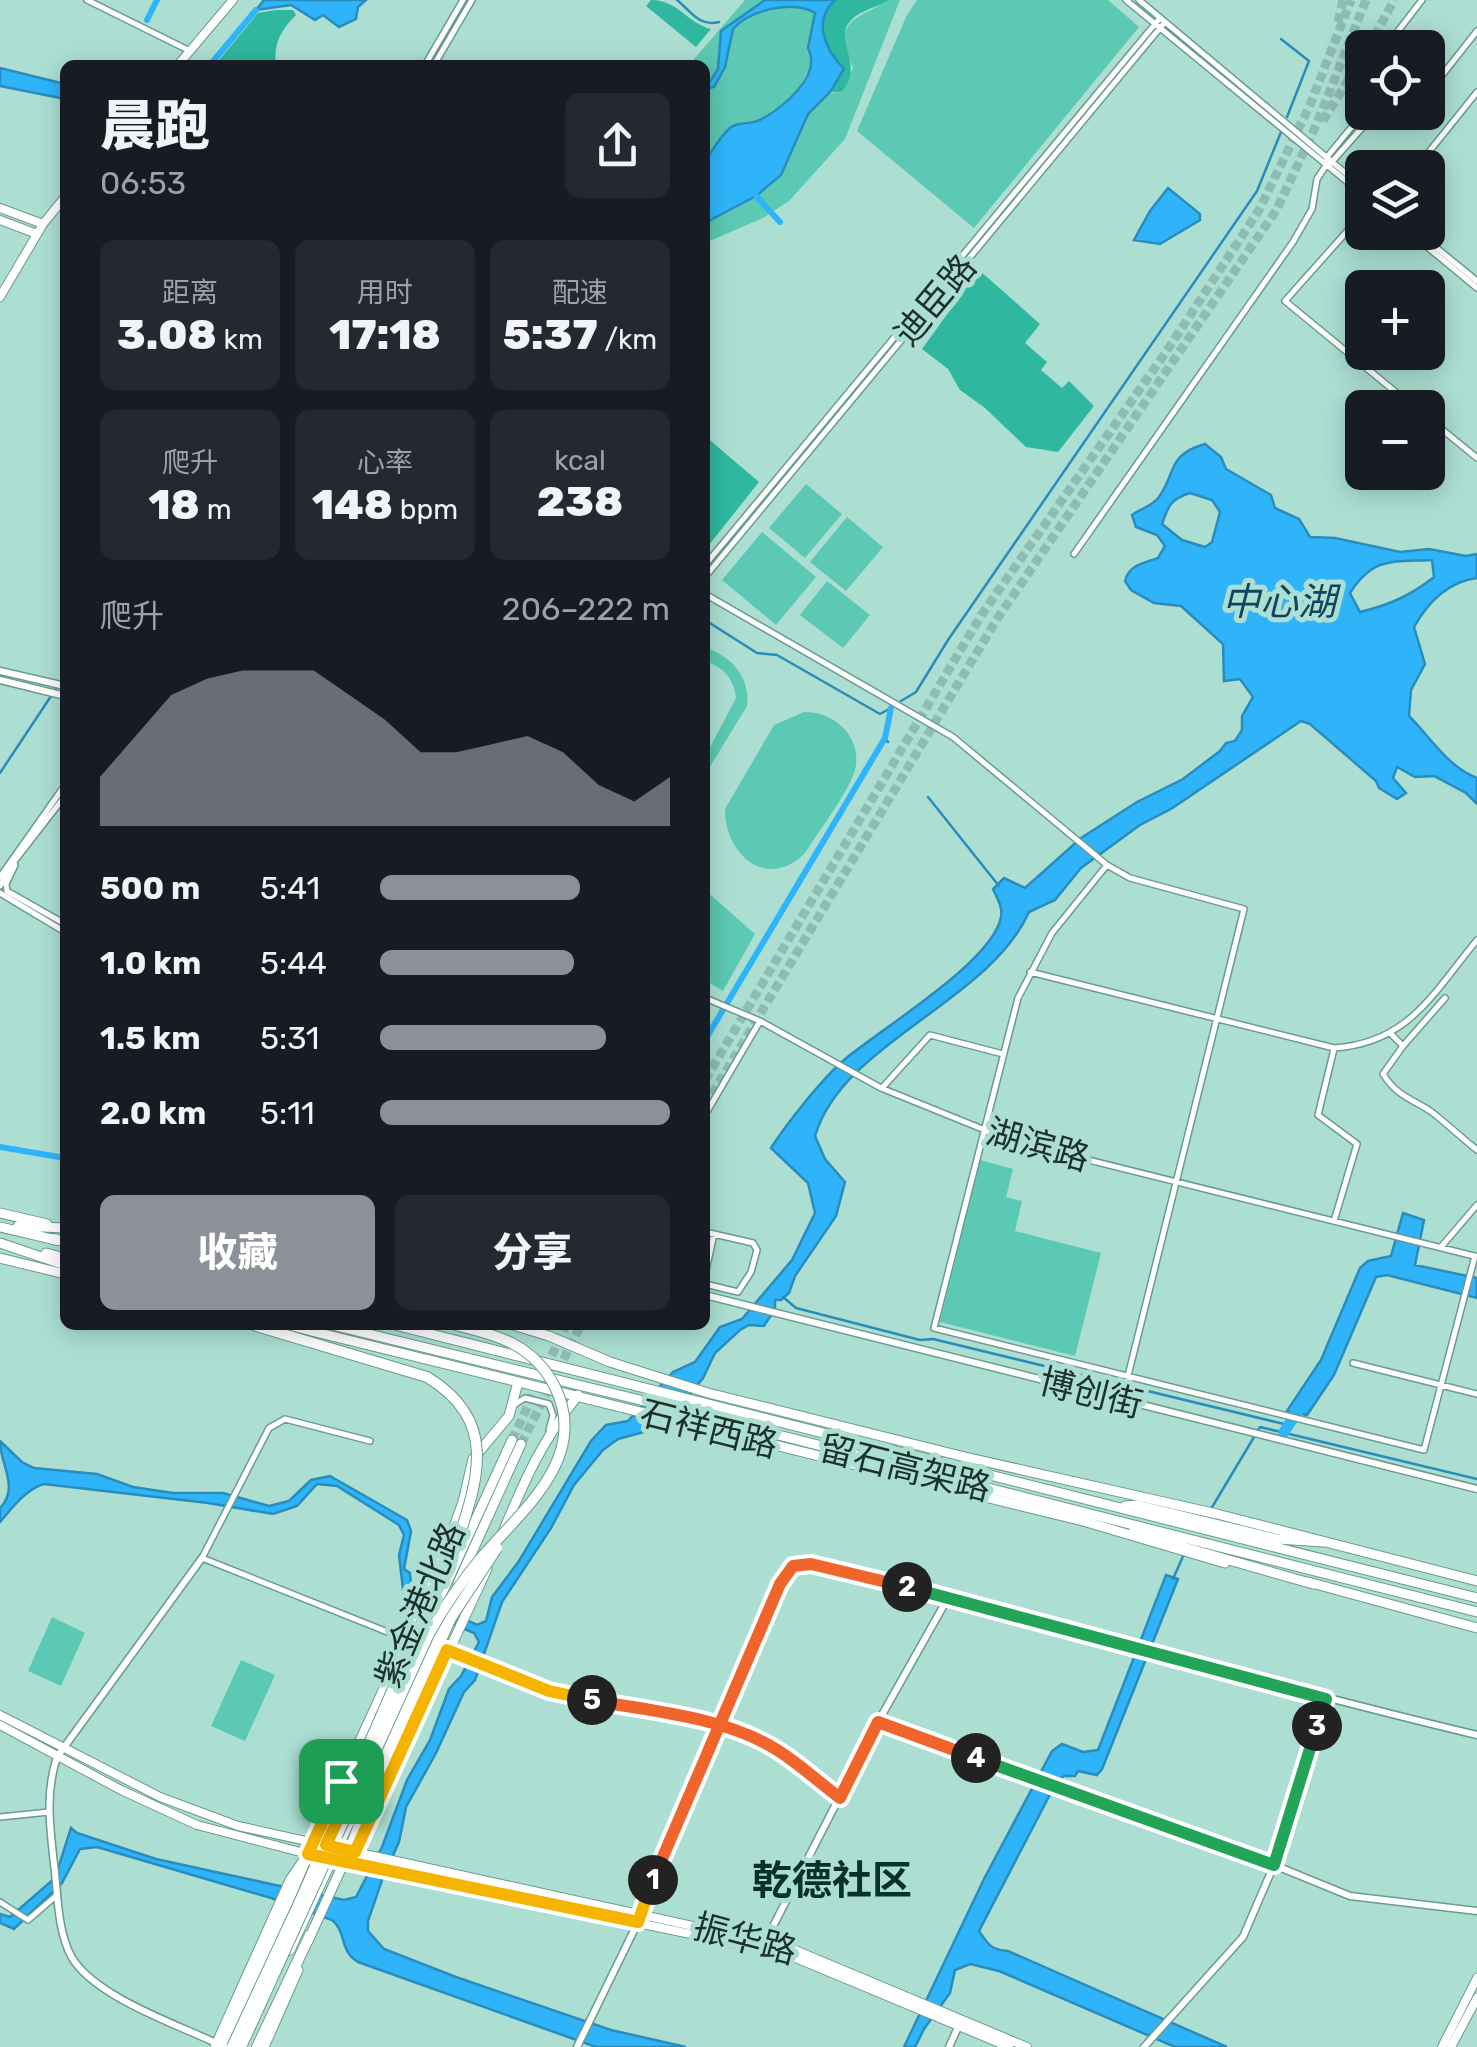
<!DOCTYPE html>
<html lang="zh">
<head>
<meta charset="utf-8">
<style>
  body { margin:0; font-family:Rubik,"Noto Sans SC",sans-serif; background:#242831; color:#f1f3f6; height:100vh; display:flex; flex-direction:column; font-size:38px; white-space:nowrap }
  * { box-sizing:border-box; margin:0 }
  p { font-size:32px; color:#9ea1a6 }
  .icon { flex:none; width:55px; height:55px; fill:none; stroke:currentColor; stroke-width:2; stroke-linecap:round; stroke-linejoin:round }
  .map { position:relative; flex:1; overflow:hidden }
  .drawer { position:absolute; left:60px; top:60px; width:650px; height:1270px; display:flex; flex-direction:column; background:#171b24; border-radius:15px; box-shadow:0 5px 25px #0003 }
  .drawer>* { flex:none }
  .buttons { position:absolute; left:1345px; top:30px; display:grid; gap:20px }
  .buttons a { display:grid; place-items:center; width:100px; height:100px; border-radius:15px; background:#171b24; box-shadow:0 5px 25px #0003; font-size:50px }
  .pin { position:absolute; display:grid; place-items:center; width:85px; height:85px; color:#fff; margin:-42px; border-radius:20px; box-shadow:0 5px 15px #0006 }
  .km { position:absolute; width:50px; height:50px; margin:-25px; border-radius:50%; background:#222; color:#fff; font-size:28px; line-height:50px; text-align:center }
  .round { display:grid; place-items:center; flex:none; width:105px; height:105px; border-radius:15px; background:#242831 }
  .head { display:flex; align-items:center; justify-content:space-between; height:170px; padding:0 40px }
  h1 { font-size:55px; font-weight:800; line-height:75px }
  .stats { display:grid; grid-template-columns:repeat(3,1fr); gap:15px; height:170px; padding:10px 40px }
  .stats div { display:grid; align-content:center; border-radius:15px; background:#242831; text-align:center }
  .stats b { font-size:42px; font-weight:800 }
  .stats small { font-size:28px; font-weight:400 }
  .stats p { font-size:28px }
  .chart { height:280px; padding:20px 40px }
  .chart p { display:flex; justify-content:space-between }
  .chart svg { width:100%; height:180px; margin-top:10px; fill:#8c9099; opacity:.7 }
  .primary-button { display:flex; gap:20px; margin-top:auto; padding:20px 40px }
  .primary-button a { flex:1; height:115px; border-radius:15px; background:#8c9099; color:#fff; font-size:40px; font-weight:800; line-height:115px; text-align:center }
  .primary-button a+a { background:#242831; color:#f1f3f6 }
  ul { padding:0 40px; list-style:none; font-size:32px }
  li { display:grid; grid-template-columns:160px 120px 1fr; align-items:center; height:75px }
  li i { height:25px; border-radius:12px; background:#8c9099 }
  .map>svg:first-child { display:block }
  .green { fill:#5bc9b3 }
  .forest { fill:#2fb89f }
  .water { fill:#2fb4fa; stroke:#298dbc; stroke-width:2.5; fill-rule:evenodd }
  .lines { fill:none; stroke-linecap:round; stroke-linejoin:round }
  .stream { stroke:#298dbc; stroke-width:2.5 }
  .canal { stroke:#2fb4fa; stroke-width:6 }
  .river { stroke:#2fb4fa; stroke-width:11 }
  .trunk-tunnel { stroke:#8fbcb1; stroke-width:9; stroke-dasharray:9 4.5; stroke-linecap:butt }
  .minor-casing { stroke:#699b8f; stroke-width:8 }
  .tertiary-casing { stroke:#699b8f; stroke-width:9 }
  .secondary-casing { stroke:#699b8f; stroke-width:10 }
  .primary-casing { stroke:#699b8f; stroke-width:11 }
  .trunk-casing { stroke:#699b8f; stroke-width:11 }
  .motorway-casing { stroke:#699b8f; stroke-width:12 }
  .minor { stroke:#fff; stroke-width:5 }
  .tertiary { stroke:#fff; stroke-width:6 }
  .secondary { stroke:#fff; stroke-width:8 }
  .primary { stroke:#fff; stroke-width:9 }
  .trunk { stroke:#fff; stroke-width:9 }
  .motorway { stroke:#fff; stroke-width:10 }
  .motorway-bridge-casing { stroke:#699b8f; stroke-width:12; stroke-linecap:butt }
  .motorway-bridge { stroke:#fff; stroke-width:10 }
  .split-1-casing { stroke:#fff; stroke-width:20 }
  .split-2-casing { stroke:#fff; stroke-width:20 }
  .split-3-casing { stroke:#fff; stroke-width:20 }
  .split-4-casing { stroke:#fff; stroke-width:20 }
  .split-5-casing { stroke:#fff; stroke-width:20 }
  .split-6-casing { stroke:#fff; stroke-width:20 }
  .split-1 { stroke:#f5b400; stroke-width:12 }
  .split-2 { stroke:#f0652b; stroke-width:12 }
  .split-3 { stroke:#22a559; stroke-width:12 }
  .split-4 { stroke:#22a559; stroke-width:12 }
  .split-5 { stroke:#f0652b; stroke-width:12 }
  .split-6 { stroke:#f5b400; stroke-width:12 }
  .labels { text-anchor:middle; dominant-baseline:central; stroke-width:10; stroke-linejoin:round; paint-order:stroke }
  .street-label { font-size:35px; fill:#1c312c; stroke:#acdfd2 }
  .water-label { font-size:38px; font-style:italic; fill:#104460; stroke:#acdfd2 }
  .quarter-label { font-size:40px; font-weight:bold; fill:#093029; stroke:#acdfd2 }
</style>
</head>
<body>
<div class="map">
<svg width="1477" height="2047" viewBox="0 0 1477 2047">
  <rect width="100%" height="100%" fill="#acdfd2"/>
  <path class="green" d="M 745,0 L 765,0 L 721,31 C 721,49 722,74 705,84 L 705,65 L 689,65 Z
    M 889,0 L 900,0 L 845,139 L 789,201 L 763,218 L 705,243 L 705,223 C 727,214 772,191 784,170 C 799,146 803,92 841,92 L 853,68 C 832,19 854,21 889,0 Z
    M 917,0 L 1108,0 L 1139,27 L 974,228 L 857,131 L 906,17 Z
    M 796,1 L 812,8 L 815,13 L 809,38 L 811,64 L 796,94 L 759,120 L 741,122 L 723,137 L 705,162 L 705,89 L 714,87 L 725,67 L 733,29 L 765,7 Z
    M 806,484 L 842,514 L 805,558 L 769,528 Z
    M 847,517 L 883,547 L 846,591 L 810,562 Z
    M 762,532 L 816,577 L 776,625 L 722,580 Z
    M 827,581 L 870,615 L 843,648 L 800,615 Z
    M 705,648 C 731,655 751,678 747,706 L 705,775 L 705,757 L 736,698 C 734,678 723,667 705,661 Z
    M 804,712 C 834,711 863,737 855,770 C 850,790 817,834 805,853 C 767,891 725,855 725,809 L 774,725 Z
    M 705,890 L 755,934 L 723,991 L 705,980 Z
    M 980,1160 L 1013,1169 L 1006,1197 L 1022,1201 L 1015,1231 L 1101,1253 L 1075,1356 L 940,1322 Z
    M 52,1617 L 85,1633 L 61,1686 L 28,1671 Z
    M 241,1660 L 275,1675 L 245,1741 L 211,1726 Z"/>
  <path class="forest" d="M 651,0 C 678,0 687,23 711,29 L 696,47 L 646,6 Z
    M 835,0 L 889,0 C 880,6 869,8 859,14 C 824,35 869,63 841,92 L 830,92 L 842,74 C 835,48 804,27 835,0 Z
    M 276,10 L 293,10 L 296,15 C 281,30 273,44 276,65 L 215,65 L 258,13 Z
    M 979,270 L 1040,324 L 1025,343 L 1047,362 L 1041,370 L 1062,388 L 1069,381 L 1094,406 L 1058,452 L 1026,447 L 985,408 L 960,390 L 948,369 L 922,349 Z
    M 705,436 L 759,482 L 705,550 Z"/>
  <path class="water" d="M 264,0 L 366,0 L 358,7 L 356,19 L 339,27 L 323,15 L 315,20 L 291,5 L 256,10 Z
    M 765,0 L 835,0 C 812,21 825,49 844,69 L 830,92 L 808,114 L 781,175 L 756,196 L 705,223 C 705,206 699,175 707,160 C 711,151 722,135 730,128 C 739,121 749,125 760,120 C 782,108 823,76 808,48 L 815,13 C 794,0 751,9 733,29 L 725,67 L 714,87 L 705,89 L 718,69 L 721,31 Z
    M 0,68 L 65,84 L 65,99 L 0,86 Z
    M 1168,188 L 1200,214 L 1200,220 L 1160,244 L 1134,240 L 1150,211 Z
    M 1205,444 L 1221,457 L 1226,469 L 1271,495 L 1275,508 L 1299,519 L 1310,537 L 1335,538 L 1400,552 L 1429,549 L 1466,556 L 1477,554 L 1477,578 C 1447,582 1428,602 1414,627 L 1425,664 L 1411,690 L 1409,716 C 1430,737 1448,767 1477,778 L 1477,804 L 1466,793 L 1434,776 L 1415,777 L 1397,767 L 1393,778 L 1406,793 L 1397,799 L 1379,788 L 1376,781 L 1310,724 L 1301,721 L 1171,809 L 1140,825 L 1081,868 L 1055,900 L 1029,912 C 989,1002 842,1043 815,1136 L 825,1159 L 845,1182 L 836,1216 L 795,1276 L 789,1293 L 781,1300 L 775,1300 L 775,1309 L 764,1326 L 749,1325 L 740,1330 L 715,1353 L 703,1378 L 663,1427 L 618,1439 L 603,1450 L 574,1485 L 551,1528 L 502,1602 L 475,1680 L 464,1692 L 436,1753 L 406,1807 L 399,1842 L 382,1880 L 368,1921 L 368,1931 L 384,1949 L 456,1977 L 611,2030 L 686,2047 L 596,2047 L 358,1962 C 339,1951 347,1932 332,1920 L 271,1898 L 97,1847 L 80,1849 L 62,1883 L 14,1929 L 0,1923 L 0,1914 L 10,1917 L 55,1878 L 71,1828 L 77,1833 L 156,1859 L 344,1900 L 356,1897 L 382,1847 L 407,1780 L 430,1740 L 449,1689 L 461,1676 L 479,1642 L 474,1633 L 414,1608 L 404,1598 L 399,1555 L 404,1535 L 399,1525 L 337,1486 L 317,1484 L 297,1506 L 273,1514 L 208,1503 L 44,1484 C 26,1489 12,1508 0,1522 L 0,1508 C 20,1487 0,1465 0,1441 L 22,1462 L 34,1468 L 97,1474 L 133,1487 L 173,1493 L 223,1493 L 269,1506 L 289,1501 L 311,1480 L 330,1476 L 407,1520 L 411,1531 L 404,1569 L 410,1573 L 412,1595 L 477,1625 L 486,1621 L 492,1597 L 519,1561 L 591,1441 L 606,1425 L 628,1421 L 673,1372 L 695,1362 L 720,1327 L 742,1319 L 792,1260 L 815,1213 L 808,1183 L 771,1148 C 787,1123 822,1079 844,1060 C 879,1030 993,962 1001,917 C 1003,907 997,898 993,889 L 1004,878 L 1025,888 L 1081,838 L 1137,802 L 1183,779 L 1220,751 L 1226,743 L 1235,741 L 1242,730 L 1242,716 L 1253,697 L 1240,679 L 1224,681 L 1223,644 L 1181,606 L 1154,603 L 1131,590 L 1125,581 C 1129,564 1145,563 1158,558 L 1165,546 L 1157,535 L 1136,527 L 1132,515 C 1140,509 1153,506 1159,497 C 1177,471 1167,455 1205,444 ZM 1190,493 L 1212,500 L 1220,512 L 1212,542 L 1205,547 L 1182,540 L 1162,524 C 1168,507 1170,499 1190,493 ZM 1432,560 L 1434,577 C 1410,596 1389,605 1360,612 L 1350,593 C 1374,556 1393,562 1432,560 Z
    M 1403,1213 L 1424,1220 L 1415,1265 L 1477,1278 L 1477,1298 L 1387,1275 L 1376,1277 L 1334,1375 L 1307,1415 L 1287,1411 L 1321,1360 L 1360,1268 L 1368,1261 L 1391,1256 Z
    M 1166,1575 L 1178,1579 L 1102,1769 L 1097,1775 L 1078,1771 L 1075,1776 L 1064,1776 L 1057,1781 L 979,1931 C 988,1945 992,1950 1008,1951 L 1227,2047 L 1175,2047 L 999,1971 L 970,1964 L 955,1970 L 950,1993 L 924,2029 L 915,2047 L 904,2047 L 984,1879 L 1052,1751 L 1062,1744 L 1083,1752 L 1098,1750 Z"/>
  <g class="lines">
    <path class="stream" d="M 677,0 C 691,11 698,27 719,22
      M 1281,39 L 1309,61 L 1287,117
      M 705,620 L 757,653 L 777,655 L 880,714 L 891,708
      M 901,701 L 916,692 L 948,640 L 1257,191 L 1281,132
      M 885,738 L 888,742
      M 0,773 L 65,675
      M 928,797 L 999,886
      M 783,1297 L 796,1308 L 920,1340 L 933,1339 L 1288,1425
      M 1211,1509 L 1260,1427 L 1477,1479
      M 1173,1579 L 1184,1554"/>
    <path class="canal" d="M 147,20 L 157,0
      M 210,65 L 256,10
      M 756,196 L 780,222
      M 705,1040 L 885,738 L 891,708
      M 0,1147 L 65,1158"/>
    <path class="river" d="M 1284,1432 L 1304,1402"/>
    <path class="trunk-tunnel" d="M 1338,22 L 1343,0
      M 1368,48 L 1394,0
      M 1323,121 L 1362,57
      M 705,1080 L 982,614 L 1168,349 L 1259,210 L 1310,105 L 1351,0
      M 705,1106 L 997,619 L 1277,209 L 1317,123 L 1366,0
      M 546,1368 L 566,1325
      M 512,1440 L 539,1382
      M 521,1444 L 581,1325"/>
    <defs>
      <path id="minor" d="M 87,0 L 190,51
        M 1126,0 L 1362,194
        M 1139,0 L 1362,187
        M 1385,48 L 1422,0
        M 425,65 L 463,0
        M 434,65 L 472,0
        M 1428,93 L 1477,31
        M 1330,164 L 1376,112
        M 1416,168 L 1477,92
        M 1362,220 L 1358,219 L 1285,301 L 1415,408
        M 1409,232 L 1477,288
        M 1417,232 L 1477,281
        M 1428,418 L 1477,458
        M 1074,554 L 1293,242 L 1312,209 L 1317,179 L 1327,164 L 1327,157 L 1364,112
        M 705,565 L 1160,18
        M 705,577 L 1165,22
        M 705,594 L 953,737 L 1107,865 L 1130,878 L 1244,909 L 1122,1400
        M 15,865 L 6,884 L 7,891 L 65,924
        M 1107,865 L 1052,933 L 1018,998 L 934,1328 L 1424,1450 L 1475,1256
        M 0,877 L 65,785
        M 0,886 L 13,863 L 65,796
        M 0,893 L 65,932
        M 1030,972 L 1334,1048 C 1409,1043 1433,993 1477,940
        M 705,998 L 760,1021 L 881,1088 L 1012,1141 L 1474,1256
        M 1391,1034 L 1403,1046 L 1383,1074 C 1398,1098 1414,1099 1433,1113 C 1448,1125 1462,1138 1477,1150
        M 1403,1046 L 1445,998
        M 882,1088 L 930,1035 L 1003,1054
        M 705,1115 L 760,1021
        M 1334,1221 L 1357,1144 L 1318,1115 L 1334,1049
        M 705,1232 L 753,1243 L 757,1250 L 751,1272 L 738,1292 L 705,1284
        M 1441,1247 L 1477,1205
        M 705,1275 L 714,1234
        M 1353,1363 L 1477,1394
        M 514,1405 L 525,1398 L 549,1404 L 553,1415 L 549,1430
        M 370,1441 L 285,1419 L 269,1428 L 202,1558 L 405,1639
        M 0,1817 L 49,1812
        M 0,1902 L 28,1920 L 57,1895"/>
      <path id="tertiary" d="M 0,671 L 65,686
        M 0,680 L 65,696
        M 705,1295 L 1477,1489
        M 202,1558 L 57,1757 C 45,1793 50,1827 54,1864 C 58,1894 57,1929 71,1956 C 93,1996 176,2024 216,2043
        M 449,1651 L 549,1691 L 731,1729 L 769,1745 L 840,1798
        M 878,1722 L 1274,1865 L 1350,1896 L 1477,1911
        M 764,1944 L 878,1722 L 949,1596
        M 577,2047 L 638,1922 L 717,1725 L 780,1583 L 793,1566 L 811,1564 C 1034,1617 1254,1682 1477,1735
        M 949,2047 L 959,2025
        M 1144,2047 L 1243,1937 L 1274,1865 L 1326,1699"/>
      <path id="secondary" d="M 178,65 L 233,0
        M 0,208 L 43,224
        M 0,220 L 37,234
        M 0,297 L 43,224 L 65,197
        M 0,1715 L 160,1797 L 238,1826 L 788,1947 L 1027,2047
        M 0,1725 L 121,1790 L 197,1825 L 308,1854 L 786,1954 L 1009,2047
        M 1442,2047 L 1477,1978
        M 1451,2047 L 1477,1998"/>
      <path id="primary" d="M 0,1213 L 47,1224
        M 0,1258 L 65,1274
        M 287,1325 L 1083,1521 L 1225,1563
        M 513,1325 L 549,1336 L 610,1362 L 708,1393 L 965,1457 L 1217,1514 L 1477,1581
        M 503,1532 C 525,1479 542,1441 578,1395
        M 1308,1582 L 1477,1628
        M 345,1860 L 368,1801
        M 308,1941 L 345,1860 L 355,1853 L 487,1569
        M 290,1950 L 377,1763
        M 215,2047 L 290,1880 L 308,1854 L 437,1573 L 463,1502 L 473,1459 L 509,1416 L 518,1382
        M 264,2047 L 298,1970"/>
      <path id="trunk" d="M 18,1226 L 65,1228
        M 0,1227 L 56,1240
        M 0,1243 L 65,1265
        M 46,1253 L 65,1258
        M 332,1325 L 640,1400 L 1477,1612
        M 395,1325 L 1477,1598
        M 1125,1506 L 1137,1505 L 1277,1539 L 1323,1542
        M 1134,1529 L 1159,1540 L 1313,1584
        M 458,1583 L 521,1444
        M 401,1683 L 512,1440
        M 377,1763 L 444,1615"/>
      <path id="motorway" d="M 53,1239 L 65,1241
        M 368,1801 L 451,1618
        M 221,2047 L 267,1951 L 308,1854
        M 257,2047 L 310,1935"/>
    </defs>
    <use href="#minor" class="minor-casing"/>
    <use href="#tertiary" class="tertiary-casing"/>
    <use href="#secondary" class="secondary-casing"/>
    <use href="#primary" class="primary-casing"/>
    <use href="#trunk" class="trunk-casing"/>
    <use href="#motorway" class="motorway-casing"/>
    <use href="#minor" class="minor"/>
    <use href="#tertiary" class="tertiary"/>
    <use href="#secondary" class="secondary"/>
    <use href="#primary" class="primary"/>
    <use href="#trunk" class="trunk"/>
    <use href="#motorway" class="motorway"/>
    <defs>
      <path id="motorway-bridge" d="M 451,1618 L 497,1548
        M 232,2047 L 299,1903 L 457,1543 C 479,1477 498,1420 427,1377 L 253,1325
        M 241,2047 L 429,1634 C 444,1607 461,1582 481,1558 C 522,1510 590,1458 555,1387 C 534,1345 498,1335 455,1325"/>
    </defs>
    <use href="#motorway-bridge" class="motorway-bridge-casing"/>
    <use href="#motorway-bridge" class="motorway-bridge"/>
  </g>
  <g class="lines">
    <defs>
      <path id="split-1" d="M 341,1781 L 308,1854 L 638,1922 L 653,1880"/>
      <path id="split-2" d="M 653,1880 L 780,1584 L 793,1566 L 811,1564 L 907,1587"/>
      <path id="split-3" d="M 907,1587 L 1326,1699 L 1317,1726"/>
      <path id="split-4" d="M 976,1758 L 1274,1865 L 1317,1726"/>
      <path id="split-5" d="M 592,1700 C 649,1711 714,1716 765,1743 C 792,1757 816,1780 840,1798 L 878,1722 L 976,1758"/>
      <path id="split-6" d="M 341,1781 L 366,1758 L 326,1845 L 355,1852 L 447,1650 L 549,1691 L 592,1700"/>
    </defs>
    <use href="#split-1" class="split-1-casing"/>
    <use href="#split-2" class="split-2-casing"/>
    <use href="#split-3" class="split-3-casing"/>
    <use href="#split-4" class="split-4-casing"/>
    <use href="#split-5" class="split-5-casing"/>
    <use href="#split-6" class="split-6-casing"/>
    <use href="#split-1" class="split-1"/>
    <use href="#split-2" class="split-2"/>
    <use href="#split-3" class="split-3"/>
    <use href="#split-4" class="split-4"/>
    <use href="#split-5" class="split-5"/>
    <use href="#split-6" class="split-6"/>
  </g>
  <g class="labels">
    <g class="street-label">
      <text transform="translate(935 300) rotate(-50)">迪臣路</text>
      <text transform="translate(1038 1145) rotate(16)">湖滨路</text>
      <text transform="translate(1091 1393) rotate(14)">博创街</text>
      <text transform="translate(709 1429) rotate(14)">石祥西路</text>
      <text transform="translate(905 1468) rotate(14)">留石高架路</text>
      <text transform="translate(420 1605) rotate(-67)">紫金港北路</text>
      <text transform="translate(745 1939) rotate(15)">振华路</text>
    </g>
    <g class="water-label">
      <text x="1279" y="602">中心湖</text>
    </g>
    <g class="quarter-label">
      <text x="832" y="1880">乾德社区</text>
    </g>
  </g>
</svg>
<div class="buttons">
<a><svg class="icon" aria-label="locate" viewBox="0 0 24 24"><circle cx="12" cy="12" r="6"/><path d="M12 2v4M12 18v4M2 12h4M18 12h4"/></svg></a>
<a><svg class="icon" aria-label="layers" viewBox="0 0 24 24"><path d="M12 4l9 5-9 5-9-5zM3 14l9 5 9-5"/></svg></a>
<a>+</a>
<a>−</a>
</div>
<div class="pin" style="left:341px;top:1781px;background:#1e9e55"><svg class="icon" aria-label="arrive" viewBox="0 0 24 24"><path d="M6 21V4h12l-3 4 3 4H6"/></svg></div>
<b class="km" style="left:653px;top:1880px">1</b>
<b class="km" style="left:907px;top:1587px">2</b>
<b class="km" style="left:1317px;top:1726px">3</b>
<b class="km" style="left:976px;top:1758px">4</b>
<b class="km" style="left:592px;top:1700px">5</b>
<section class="drawer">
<div class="head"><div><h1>晨跑</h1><p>06:53</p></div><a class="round"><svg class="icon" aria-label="share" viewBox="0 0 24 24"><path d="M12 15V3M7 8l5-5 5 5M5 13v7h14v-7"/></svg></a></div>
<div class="stats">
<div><p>距离</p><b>3.08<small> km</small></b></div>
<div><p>用时</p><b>17:18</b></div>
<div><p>配速</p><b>5:37<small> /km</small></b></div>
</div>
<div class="stats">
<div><p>爬升</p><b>18<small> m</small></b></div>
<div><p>心率</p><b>148<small> bpm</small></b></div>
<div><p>kcal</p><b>238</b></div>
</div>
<div class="chart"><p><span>爬升</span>206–222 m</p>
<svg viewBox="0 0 160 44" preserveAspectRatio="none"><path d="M0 44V32L10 22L20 12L30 8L40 6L50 6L60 6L70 12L80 18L90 26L100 26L110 24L120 22L130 26L140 34L150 38L160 32V44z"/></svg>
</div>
<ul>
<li><b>500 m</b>5:41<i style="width:69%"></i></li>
<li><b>1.0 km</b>5:44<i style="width:67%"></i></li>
<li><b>1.5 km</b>5:31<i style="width:78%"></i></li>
<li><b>2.0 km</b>5:11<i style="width:100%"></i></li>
</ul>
<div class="primary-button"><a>收藏</a><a>分享</a></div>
</section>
</div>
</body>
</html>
